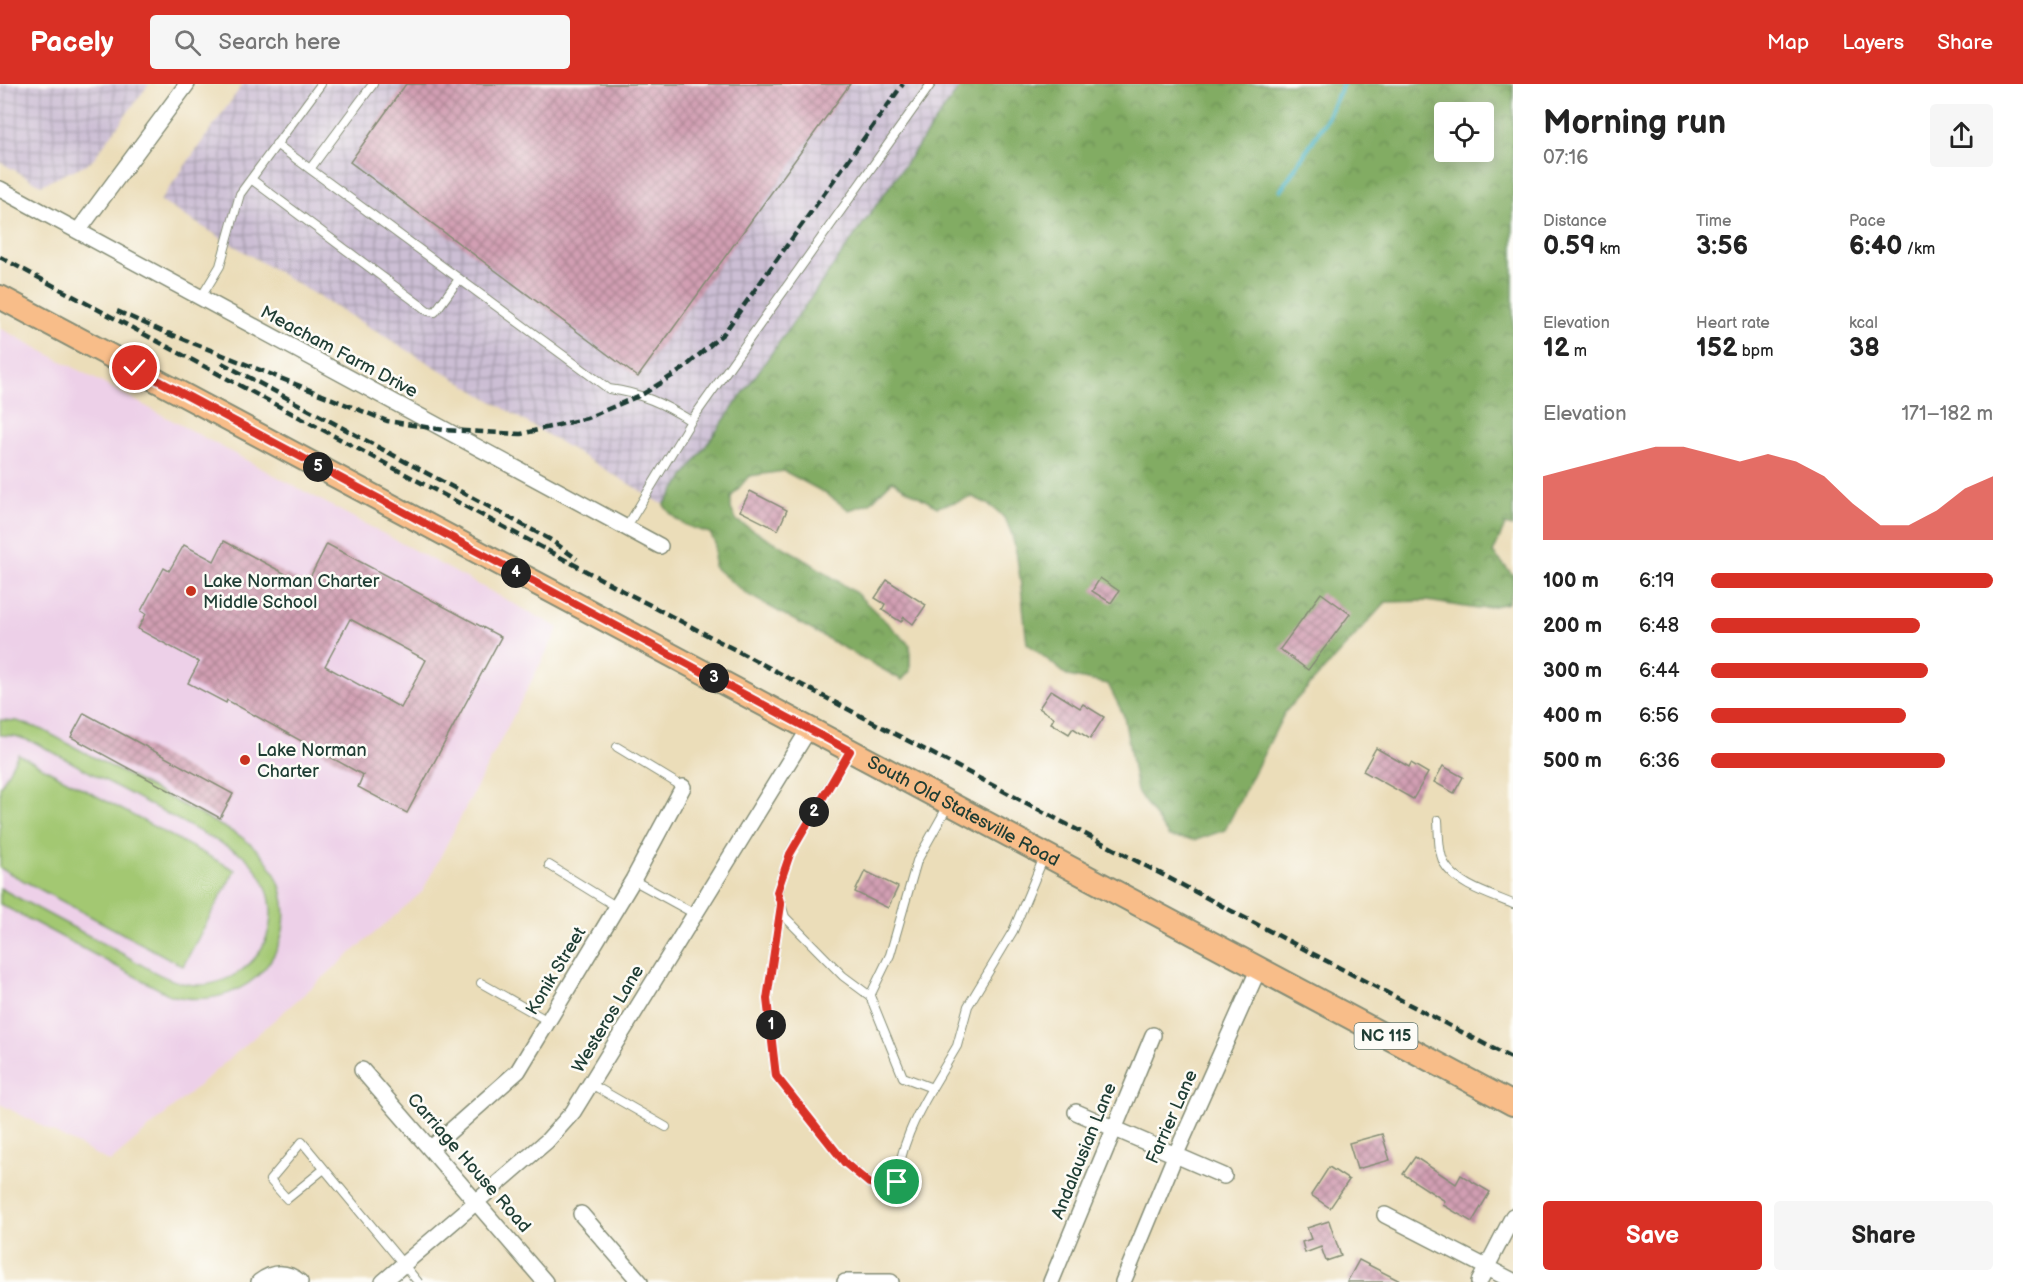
<!DOCTYPE html>
<html lang="en">
<head>
<meta charset="utf-8">
<style>
  body { margin:0; font-family:"Balsamiq Sans",sans-serif; background:#f6f6f6; color:#222; height:100vh; display:flex; flex-direction:column; font-size:22px; white-space:nowrap }
  * { box-sizing:border-box; margin:0 }
  p { font-size:20px; color:#767676 }
  .icon { flex:none; width:33px; height:33px; fill:none; stroke:currentColor; stroke-width:2; stroke-linecap:round; stroke-linejoin:round }
  .map { position:relative; flex:1; overflow:hidden }
  .drawer { display:flex; flex-direction:column; background:#fff; width:510px }
  .drawer>* { flex:none }
  .buttons { position:absolute; left:1434px; top:18px; display:grid; gap:12px }
  .buttons a { display:grid; place-items:center; width:60px; height:60px; border-radius:6px; background:#fff; box-shadow:0 3px 15px #0003; font-size:30px }
  .pin { position:absolute; display:grid; place-items:center; width:51px; height:51px; color:#fff; margin:-26px; border:3px solid #fff; border-radius:50%; box-shadow:0 2px 6px #0007 }
  .km { position:absolute; width:30px; height:30px; margin:-15px; border-radius:50%; background:#222; color:#fff; font-size:16px; line-height:30px; text-align:center }
  .round { display:grid; place-items:center; flex:none; width:63px; height:63px; border-radius:6px; background:#f6f6f6 }
  .summary { display:flex; align-items:center; justify-content:space-between; height:102px; padding:0 30px }
  h1 { font-size:33px; font-weight:700; line-height:45px }
  .stats { display:grid; grid-template-columns:repeat(3,1fr); gap:9px; height:102px; padding:6px 30px }
  .stats div { display:grid; align-content:center }
  .stats b { font-size:26px; font-weight:700 }
  .stats small { font-size:16px; font-weight:400 }
  .stats p { font-size:16px }
  .chart { height:168px; padding:12px 30px }
  .chart p { display:flex; justify-content:space-between }
  .chart svg { width:100%; height:108px; margin-top:6px; fill:#d93025; opacity:.7 }
  .action { display:flex; gap:12px; margin-top:auto; padding:12px 30px }
  .action a { flex:1; height:69px; border-radius:6px; background:#d93025; color:#fff; font-size:24px; font-weight:700; line-height:69px; text-align:center }
  .action a+a { background:#f6f6f6; color:#222 }
  ul { padding:0 30px; list-style:none; font-size:20px }
  li { display:grid; grid-template-columns:96px 72px 1fr; align-items:center; height:45px }
  li i { height:15px; border-radius:8px; background:#d93025 }
  header { display:flex; align-items:center; gap:36px; box-sizing:border-box; height:84px; padding:0 30px; background:#d93025; color:#fff }
  header strong { font-size:28px }
  nav { display:flex; gap:33px; margin-inline-start:auto; font-size:21px }
  .search { width:420px; height:54px; background:#f6f6f6; display:flex; align-items:center; gap:15px; box-sizing:border-box; padding:0 21px; border-radius:6px; color:#767676; font-size:22px }
  main { display:flex; flex:1; min-height:0 }
  .map>svg:first-child { display:block }
  .built { fill:#edd0e8 }
  .industrial { fill:url(#industrial-grid) }
  .forest { fill:url(#forest-crowns); stroke:#50744c; stroke-width:1.5; fill-rule:evenodd }
  .green { fill:#a3c872; stroke:#618253; stroke-width:1.5 }
  .lines { fill:none; stroke-linecap:round; stroke-linejoin:round }
  .stream { stroke:#46b2c3; stroke-width:4.5 }
  .building { fill:url(#building-cross-hatch); fill-rule:evenodd }
  .lane-casing { stroke:#858d76; stroke-width:10 }
  .street-casing { stroke:#858d76; stroke-width:18 }
  .primary-casing { stroke:#858d76; stroke-width:26 }
  .lane { stroke:#fff; stroke-width:8 }
  .street { stroke:#fff; stroke-width:15 }
  .primary { stroke:#f8bd89; stroke-width:22 }
  .rail { stroke:#1f3d34; stroke-width:4.5; stroke-dasharray:9 4.5; stroke-linecap:butt }
  .route-casing { stroke:#fff; stroke-width:12 }
  .route { stroke:#d93025; stroke-width:8 }
  .poi-dot { fill:#c8321e; stroke:#fdfcf7; stroke-width:2 }
  .labels { text-anchor:middle; dominant-baseline:central; stroke-width:5; stroke-linejoin:round; paint-order:stroke }
  .shield { fill:#fdfcf7; stroke:#62766e; stroke-width:1.5 }
  .shield-label { font-size:16px; font-weight:bold; fill:#1f3d34 }
  .street-label { font-size:18px; fill:#1f3d34; stroke:#fdfcf7 }
  .poi-label { font-size:18px; fill:#1f3d34; stroke:#fdfcf7; text-anchor:start }
</style>
</head>
<body>
<header>
<strong>Pacely</strong>
<div class="search"><svg class="icon" aria-label="search" viewBox="0 0 24 24"><circle cx="10" cy="10" r="6"/><path d="M15 15l6 6"/></svg>Search here</div>
<nav><a>Map</a><a>Layers</a><a>Share</a></nav>
</header>
<main>
<div class="map">
<svg width="1513" height="1198" viewBox="0 0 1513 1198">
  <defs>
    <pattern id="industrial-grid" width="8" height="8" patternUnits="userSpaceOnUse" patternTransform="scale(1.5)"><rect width="8" height="8" fill="#ccbed4"/><path d="M0 4h8M4 0v8" fill="none" stroke="#a59cad"/></pattern>
    <pattern id="forest-crowns" width="20" height="18" patternUnits="userSpaceOnUse" patternTransform="scale(1.5)"><rect width="20" height="18" fill="#82ac64"/><path d="M2 6a3 3 0 1 1 6 0M12 15a3 3 0 1 1 6 0" fill="none" stroke="#6a8d53"/></pattern>
    <pattern id="building-cross-hatch" width="8" height="8" patternUnits="userSpaceOnUse" patternTransform="scale(1.5)"><rect width="8" height="8" fill="#d29fb3"/><path d="M0 0l8 8M0 8l8-8" fill="none" stroke="#aa8392"/></pattern>
  </defs>
  <rect width="100%" height="100%" fill="#fdfcf7"/>
  <filter id="ink" filterUnits="userSpaceOnUse"><feTurbulence type="fractalNoise" baseFrequency=".0167" numOctaves="2"/><feDisplacementMap in="SourceGraphic" scale="12" xChannelSelector="R" yChannelSelector="G"/><feConvolveMatrix kernelMatrix="1 2 1 2 8 2 1 2 1" color-interpolation-filters="sRGB"/></filter>
  <filter id="wash" filterUnits="userSpaceOnUse"><feTurbulence type="fractalNoise" baseFrequency=".008" numOctaves="4" result="noise"/><feDisplacementMap in="SourceGraphic" scale="24" xChannelSelector="R" yChannelSelector="G"/><feGaussianBlur stdDeviation="1.35" result="paint"/><feColorMatrix in="noise" values="0 0 0 0 0 0 0 0 0 0 0 0 0 0 0 0 0 1.4 0 .05"/><feComposite in="paint" operator="in"/></filter>
  <g filter="url(#wash)">
    <rect width="100%" height="100%" fill="#ebddb9"/>
    <path class="built" d="M 0,244 L 559,544 L 422,808 L 110,1078 L 0,1020 Z"/>
    <path class="industrial" d="M 0,0 L 149,0 L 91,78 L 41,101 L 0,78 Z
      M 243,0 L 962,0 L 664,421 L 160,117 Z"/>
    <path class="forest" d="M 962,0 L 1513,0 L 1513,443 L 1505,441 L 1493,469 L 1513,491 L 1513,505 L 1508,519 L 1478,525 L 1427,517 L 1386,518 L 1285,628 L 1225,746 L 1196,756 L 1169,753 L 1137,707 L 1124,632 L 1108,600 L 1068,592 L 1027,559 C 1023,529 1020,466 1008,441 C 1002,426 986,419 973,413 L 937,423 L 892,397 L 870,419 L 849,426 L 825,409 L 784,387 L 749,392 L 731,413 L 731,425 L 737,437 L 801,473 L 856,509 L 910,561 L 910,587 L 902,596 L 745,509 L 714,483 L 715,459 L 710,449 C 689,444 676,439 664,421 ZM 1444,28 L 1484,28 L 1484,68 L 1444,68 Z"/>
    <path class="green" d="M 0,636 L 17,637 L 43,646 L 240,752 C 329,812 274,937 170,911 L 0,820 L 0,804 C 40,826 80,847 121,869 C 141,880 163,896 187,900 C 224,906 261,881 269,845 C 276,816 264,790 243,771 L 36,659 L 15,652 L 0,651 Z
      M 18,670 L 235,786 L 183,882 L 0,784 L 0,703 Z"/>
    <g class="lines">
      <path class="stream" d="M 1281,106 L 1325,38 L 1343,0"/>
    </g>
    <g id="blocks">
      <path class="building" d="M 406,0 L 850,0 L 638,293 L 350,78 Z
        M 750,407 L 787,426 L 778,446 L 740,427 Z
        M 224,457 L 306,501 L 327,460 L 501,553 L 407,729 L 358,703 L 363,691 L 227,616 L 226,619 L 188,599 L 199,578 L 138,545 L 146,530 L 141,527 L 164,484 L 169,487 L 184,461 L 214,477 ZM 350,535 L 426,576 L 401,624 L 325,582 Z
        M 1100,494 L 1119,507 L 1111,519 L 1092,507 Z
        M 887,496 L 926,521 L 913,540 L 904,533 L 901,538 L 882,526 L 885,520 L 875,514 Z
        M 1321,509 L 1350,530 L 1308,586 L 1280,565 Z
        M 1051,606 L 1080,624 L 1083,620 L 1104,633 L 1090,655 L 1073,644 L 1069,650 L 1051,639 L 1054,634 L 1039,624 Z
        M 84,629 L 233,710 L 220,734 L 71,653 Z
        M 1376,664 L 1409,683 L 1411,679 L 1428,689 L 1413,715 L 1363,687 Z
        M 1443,682 L 1463,693 L 1454,709 L 1434,698 Z
        M 865,787 L 898,803 L 888,824 L 855,808 Z
        M 1382,1050 L 1390,1076 L 1357,1085 L 1349,1059 Z
        M 1415,1073 L 1456,1100 L 1461,1091 L 1490,1108 L 1472,1138 L 1443,1121 L 1445,1117 L 1403,1090 Z
        M 1329,1083 L 1349,1096 L 1330,1124 L 1311,1111 Z
        M 1329,1137 L 1341,1172 L 1326,1177 L 1321,1163 L 1305,1169 L 1302,1158 L 1311,1155 L 1307,1144 Z
        M 1359,1176 L 1402,1198 L 1347,1198 Z"/>
    </g>
  </g>
  <g filter="url(#ink)">
    <use href="#blocks" fill-opacity="0" stroke="#858d76" stroke-width="1.5"/>
    <g class="lines">
      <defs>
        <path id="lane" d="M 276,60 L 609,305 C 641,309 664,320 691,337
          M 310,85 L 373,0
          M 251,95 L 428,227 L 435,228 L 459,195
          M 200,215 L 220,182 L 240,110 L 321,0
          M 626,444 L 691,337 L 931,0
          M 617,663 L 683,703
          M 849,668 L 790,769 L 777,808 L 785,833 L 843,892 L 870,912 L 903,993 L 932,1004 L 957,962 L 968,922 L 1013,847 L 1044,773
          M 1438,736 C 1439,750 1438,767 1444,779 C 1456,801 1491,811 1513,820
          M 549,781 L 617,823
          M 633,796 L 695,830
          M 781,821 L 767,915 L 776,992 L 845,1079 L 869,1099 L 887,1104 L 897,1098 C 900,1064 915,1033 932,1004
          M 481,899 L 548,937
          M 870,912 L 890,871 L 917,777 L 949,720
          M 591,1000 L 666,1043
          M 324,1085 L 287,1115 L 270,1096 L 302,1058 L 418,1198"/>
        <path id="street" d="M 0,105 L 660,462
          M 78,147 L 187,0
          M 362,986 L 545,1198
          M 1076,1028 L 1224,1092
          M 430,1065 L 518,987 L 633,796 L 683,703
          M 581,1130 L 640,1198
          M 1385,1131 L 1513,1197
          M 259,1198 C 273,1187 287,1187 300,1198
          M 383,1198 L 547,1057 L 573,1028 L 809,645
          M 845,1198 L 891,1198
          M 1051,1198 L 1153,951
          M 1123,1198 L 1175,1072 L 1259,884
          M 1479,1198 L 1513,1132"/>
        <g id="primary">
          <path id="s1" d="M 0,213 L 1513,1020"/>
        </g>
      </defs>
      <use href="#lane" class="lane-casing"/>
      <use href="#street" class="street-casing"/>
      <use href="#primary" class="primary-casing"/>
      <use href="#lane" class="lane"/>
      <use href="#street" class="street"/>
      <use href="#primary" class="primary"/>
      <path class="rail" d="M 0,173 L 629,510 L 1513,975
        M 117,227 L 175,253
        M 168,249 L 387,337 L 444,346 L 521,350 L 587,334 L 643,310 L 683,285 L 724,249 L 903,0
        M 222,279 L 551,456 L 577,475"/>
    </g>
  </g>
  <g class="lines" filter="url(#ink)">
    <defs>
      <path id="route" d="M 135,284 L 850,667 L 790,770 L 777,808 L 781,821 L 767,915 L 776,992 L 845,1079 L 869,1099 L 888,1104 L 897,1098"/>
    </defs>
    <use href="#route" class="route-casing"/>
    <use href="#route" class="route"/>
  </g>
  <g class="poi-dot">
    <circle cx="191" cy="507" r="6"/>
    <circle cx="245" cy="676" r="6"/>
  </g>
  <g class="labels">
    <rect class="shield" x="1354.5" y="939" width="63" height="26" rx="4.5"/>
    <g class="shield-label">
      <text x="1386" y="952">NC 115</text>
    </g>
    <g class="street-label">
      <text transform="translate(339 268) rotate(28)">Meacham Farm Drive</text>
      <text stroke="none"><textPath href="#s1" startOffset="1092">South Old Statesville Road</textPath></text>
      <text transform="translate(556 887) rotate(-59)">Konik Street</text>
      <text transform="translate(608 935) rotate(-59)">Westeros Lane</text>
      <text transform="translate(1172 1033) rotate(-66)">Farrier Lane</text>
      <text transform="translate(1084 1067) rotate(-68)">Andalausian Lane</text>
      <text transform="translate(469 1079) rotate(49)">Carriage House Road</text>
    </g>
    <g class="poi-label">
      <text x="203" y="497">Lake Norman Charter<tspan x="203" dy="21">Middle School</tspan></text>
      <text x="257" y="666">Lake Norman<tspan x="257" dy="21">Charter</tspan></text>
    </g>
  </g>
</svg>
<div class="buttons">
<a><svg class="icon" aria-label="locate" viewBox="0 0 24 24"><circle cx="12" cy="12" r="6"/><path d="M12 2v4M12 18v4M2 12h4M18 12h4"/></svg></a>
</div>
<div class="pin" style="left:897px;top:1098px;background:#1e9e55"><svg class="icon" aria-label="arrive" viewBox="0 0 24 24"><path d="M6 21V4h12l-3 4 3 4H6"/></svg></div>
<div class="pin" style="left:135px;top:284px;background:#d93025"><svg class="icon" aria-label="check" viewBox="0 0 24 24"><path d="M5 12l5 5 9-10"/></svg></div>
<b class="km" style="left:771px;top:941px">1</b>
<b class="km" style="left:814px;top:728px">2</b>
<b class="km" style="left:714px;top:594px">3</b>
<b class="km" style="left:516px;top:489px">4</b>
<b class="km" style="left:318px;top:383px">5</b>
</div>
<section class="drawer">
<div class="summary"><div><h1>Morning run</h1><p>07:16</p></div><a class="round"><svg class="icon" aria-label="share" viewBox="0 0 24 24"><path d="M12 15V3M7 8l5-5 5 5M5 13v7h14v-7"/></svg></a></div>
<div class="stats">
<div><p>Distance</p><b>0.59<small> km</small></b></div>
<div><p>Time</p><b>3:56</b></div>
<div><p>Pace</p><b>6:40<small> /km</small></b></div>
</div>
<div class="stats">
<div><p>Elevation</p><b>12<small> m</small></b></div>
<div><p>Heart rate</p><b>152<small> bpm</small></b></div>
<div><p>kcal</p><b>38</b></div>
</div>
<div class="chart"><p><span>Elevation</span>171–182 m</p>
<svg viewBox="0 0 160 44" preserveAspectRatio="none"><path d="M0 44V18L10 15L20 12L30 9L40 6L50 6L60 9L70 12L80 9L90 12L100 18L110 29L120 38L130 38L140 32L150 23L160 18V44z"/></svg>
</div>
<ul>
<li><b>100 m</b>6:19<i style="width:100%"></i></li>
<li><b>200 m</b>6:48<i style="width:74%"></i></li>
<li><b>300 m</b>6:44<i style="width:77%"></i></li>
<li><b>400 m</b>6:56<i style="width:69%"></i></li>
<li><b>500 m</b>6:36<i style="width:83%"></i></li>
</ul>
<div class="action"><a>Save</a><a>Share</a></div>
</section>
</main>
</body>
</html>
